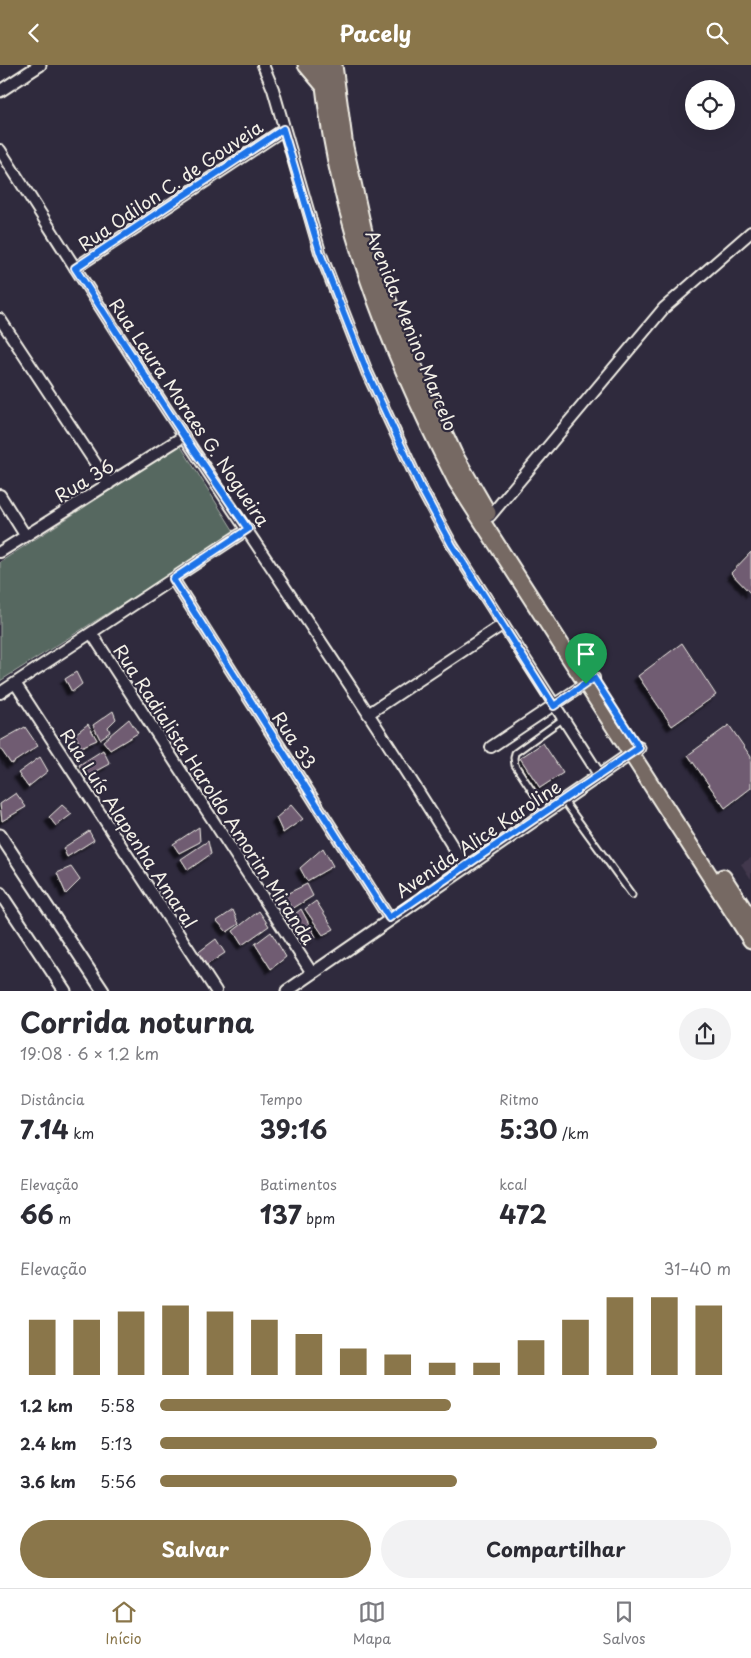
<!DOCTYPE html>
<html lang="pt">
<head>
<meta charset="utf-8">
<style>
  body { margin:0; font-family:"Playpen Sans",sans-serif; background:#f2f2f3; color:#2b2b33; height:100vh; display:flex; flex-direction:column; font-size:19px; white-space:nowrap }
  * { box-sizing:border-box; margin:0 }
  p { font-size:16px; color:#7c7c81 }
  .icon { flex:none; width:28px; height:28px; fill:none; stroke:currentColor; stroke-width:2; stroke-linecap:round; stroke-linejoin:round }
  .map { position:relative; height:926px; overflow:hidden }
  .details { display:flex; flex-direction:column; background:#fff; flex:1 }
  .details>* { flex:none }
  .tools { position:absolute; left:685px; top:15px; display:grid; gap:10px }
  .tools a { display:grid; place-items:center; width:50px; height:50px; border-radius:50%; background:#fff; box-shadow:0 5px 20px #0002; font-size:25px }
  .pin { position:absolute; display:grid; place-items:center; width:42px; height:42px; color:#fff; margin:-51px -21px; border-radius:50% 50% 50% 0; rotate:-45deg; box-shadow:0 0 5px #0007 }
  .pin .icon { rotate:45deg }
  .round { display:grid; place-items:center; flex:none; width:52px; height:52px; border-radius:26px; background:#f2f2f3 }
  .summary { display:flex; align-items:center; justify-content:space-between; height:85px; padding:0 20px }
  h1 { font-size:28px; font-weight:700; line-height:38px }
  .figures { display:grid; grid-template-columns:repeat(3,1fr); gap:8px; height:85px; padding:5px 20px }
  .figures div { display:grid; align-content:center }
  .figures b { font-size:25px; font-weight:700 }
  .figures small { font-size:14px; font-weight:400 }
  .figures p { font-size:14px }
  .chart { height:140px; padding:10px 20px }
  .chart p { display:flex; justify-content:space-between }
  .chart svg { width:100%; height:90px; margin-top:5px; stroke:#8a764a; stroke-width:6 }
  .primary-button { display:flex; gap:10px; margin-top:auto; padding:10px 20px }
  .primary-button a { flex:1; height:58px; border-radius:30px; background:#8a764a; color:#fff; font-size:20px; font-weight:700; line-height:58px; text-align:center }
  .primary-button a+a { background:#f2f2f3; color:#2b2b33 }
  ul { padding:0 20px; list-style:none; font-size:16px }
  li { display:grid; grid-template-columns:80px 60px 1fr; align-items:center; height:38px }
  li i { height:12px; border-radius:6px; background:#8a764a }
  header { display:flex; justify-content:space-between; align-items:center; height:65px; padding:0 20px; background:#8a764a; color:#fff; font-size:22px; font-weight:700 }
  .tab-bar { display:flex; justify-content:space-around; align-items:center; height:70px; border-top:1px solid #e1e1e2; background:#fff; font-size:14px; color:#7c7c81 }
  .tab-bar a { display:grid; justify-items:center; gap:2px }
  .tab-bar .selected { color:#8a764a }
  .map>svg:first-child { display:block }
  .built { fill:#42394d }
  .green { fill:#566861; stroke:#a5aca4 }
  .building { fill:#6f5b72; stroke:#f4f1e8; filter:url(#shadow) }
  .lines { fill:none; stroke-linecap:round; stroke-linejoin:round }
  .service-casing { stroke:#f4f1e8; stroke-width:9 }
  .minor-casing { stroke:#f4f1e8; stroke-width:14 }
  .tertiary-casing { stroke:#f4f1e8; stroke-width:15 }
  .primary-casing { stroke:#f4f1e8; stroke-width:19 }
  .service { stroke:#2f2a3d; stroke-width:5 }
  .minor { stroke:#2f2a3d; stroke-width:10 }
  .tertiary { stroke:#2f2a3d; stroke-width:11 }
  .primary { stroke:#766964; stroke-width:15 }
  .route-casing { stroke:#fff; stroke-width:10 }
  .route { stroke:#1a73e8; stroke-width:6 }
  .labels { text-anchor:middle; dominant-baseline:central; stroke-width:4.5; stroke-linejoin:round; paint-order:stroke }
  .street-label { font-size:18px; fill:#f4f1e8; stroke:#2f2a3d }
</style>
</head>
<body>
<header><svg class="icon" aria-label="back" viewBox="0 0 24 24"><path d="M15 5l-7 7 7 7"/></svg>Pacely<svg class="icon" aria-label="search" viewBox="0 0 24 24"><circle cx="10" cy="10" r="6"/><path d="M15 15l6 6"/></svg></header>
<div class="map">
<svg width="751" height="926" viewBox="0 0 751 926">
  <defs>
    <filter id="shadow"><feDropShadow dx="-4.5" dy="4.5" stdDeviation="1" flood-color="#0009"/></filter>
  </defs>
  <rect width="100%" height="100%" fill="#2f2a3d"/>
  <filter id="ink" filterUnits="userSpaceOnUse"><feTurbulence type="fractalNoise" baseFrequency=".02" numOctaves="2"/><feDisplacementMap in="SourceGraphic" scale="10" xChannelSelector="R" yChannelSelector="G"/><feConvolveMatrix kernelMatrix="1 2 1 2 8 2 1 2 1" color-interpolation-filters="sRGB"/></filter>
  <g filter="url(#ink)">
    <path class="built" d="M 751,793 L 751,814 L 741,799 Z"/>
    <path class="green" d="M 180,380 L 235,468 L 0,616 L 0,497 Z"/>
    <path class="building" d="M 751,487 L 751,529 L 731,508 Z
      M 682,578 L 716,630 L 672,661 L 638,611 Z
      M 76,607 L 82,619 L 72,627 L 65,614 Z
      M 113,646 L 116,654 L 108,662 L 110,667 L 100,674 L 93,660 Z
      M 129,654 L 138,668 L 110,685 L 103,676 Z
      M 88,659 L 97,675 L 81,682 L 75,669 Z
      M 729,660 L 751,692 L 751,723 L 725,743 L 688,690 Z
      M 25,662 L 38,681 L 11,699 L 0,683 L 0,676 Z
      M 543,678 L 563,708 L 540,723 L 520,693 Z
      M 103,685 L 110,699 L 86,712 L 79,700 Z
      M 40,692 L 48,706 L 28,722 L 18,708 Z
      M 16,728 L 26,742 L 2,756 L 0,739 Z
      M 62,740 L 72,749 L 56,761 L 49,752 Z
      M 291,740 L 303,754 L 283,768 L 276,753 Z
      M 199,762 L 200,777 L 179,788 L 173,779 Z
      M 89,766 L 94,775 L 67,792 L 63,783 Z
      M 208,776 L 211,789 L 188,805 L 181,794 Z
      M 323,783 L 333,801 L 307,816 L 300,803 Z
      M 71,802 L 80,815 L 66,829 L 57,808 Z
      M 307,819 L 313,831 L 292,844 L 284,830 Z
      M 316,836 L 334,864 L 323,870 L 305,844 Z
      M 301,844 L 316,872 L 306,879 L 287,856 Z
      M 233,845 L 239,859 L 227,867 L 217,856 Z
      M 259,846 L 269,861 L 242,880 L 233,866 Z
      M 271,867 L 286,892 L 271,904 L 255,879 Z
      M 216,874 L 225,888 L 205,901 L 196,889 Z"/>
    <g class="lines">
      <defs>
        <path id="service" d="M 564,736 L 632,830
          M 546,747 L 515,700 L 514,693 L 515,688 L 564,653"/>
        <path id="minor" d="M 263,0 L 273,24 L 320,187 L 367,307 L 421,423 L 452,480 L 600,711
          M 0,85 C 61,180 121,276 184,371 C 279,514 376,656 466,803
          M 75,203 L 283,65
          M 0,254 L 109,419
          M 0,430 L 25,470
          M 490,451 L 664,243 L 751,167
          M 0,487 L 184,371
          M 173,514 L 389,853
          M 92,569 L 312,908
          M 15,618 L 216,926
          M 0,628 L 248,464
          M 368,649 L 502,560
          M 491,682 L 594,613"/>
        <path id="tertiary" d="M 0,26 L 40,0
          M 0,770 L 103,926
          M 0,828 L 65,926
          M 287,926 L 639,683"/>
        <path id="primary" d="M 306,0 L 323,20
          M 322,0 C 334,147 389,286 456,416 L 751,875
          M 334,0 L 345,82 L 367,180 L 411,295 L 454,389 L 488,448
          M 723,812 L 751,855"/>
      </defs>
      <use href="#service" class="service-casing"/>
      <use href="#minor" class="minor-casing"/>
      <use href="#tertiary" class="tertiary-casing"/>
      <use href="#primary" class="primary-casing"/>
      <use href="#service" class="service"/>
      <use href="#minor" class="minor"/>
      <use href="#tertiary" class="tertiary"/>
      <use href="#primary" class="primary"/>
    </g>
  </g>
  <g class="lines" filter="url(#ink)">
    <defs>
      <path id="route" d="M 283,64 L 320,188 L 367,307 L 421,423 L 452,480 L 554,641 L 594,613 L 639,683 L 389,853 L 173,514 L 248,464 L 184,371 L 75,203 Z"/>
    </defs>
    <use href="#route" class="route-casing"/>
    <use href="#route" class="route"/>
  </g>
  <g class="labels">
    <g class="street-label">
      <text transform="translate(170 120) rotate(-34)">Rua Odilon C. de Gouveia</text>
      <text transform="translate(412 265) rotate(68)">Avenida Menino Marcelo</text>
      <text transform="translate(190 347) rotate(56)">Rua Laura Moraes G. Nogueira</text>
      <text transform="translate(84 415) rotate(-31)">Rua 36</text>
      <text transform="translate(295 675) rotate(57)">Rua 33</text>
      <text transform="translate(215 729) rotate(57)">Rua Radialista Haroldo Amorim Miranda</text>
      <text transform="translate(129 763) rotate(57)">Rua Luís Alapenha Amaral</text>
      <text transform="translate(478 773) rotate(-34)">Avenida Alice Karoline</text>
    </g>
  </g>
</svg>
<div class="tools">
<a><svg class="icon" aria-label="locate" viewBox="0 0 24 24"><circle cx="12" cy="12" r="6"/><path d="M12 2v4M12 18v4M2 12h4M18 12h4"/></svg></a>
</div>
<div class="pin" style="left:586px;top:619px;background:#1e9e55"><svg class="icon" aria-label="arrive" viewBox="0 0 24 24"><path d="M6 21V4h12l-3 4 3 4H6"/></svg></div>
</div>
<section class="details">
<div class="summary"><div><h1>Corrida noturna</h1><p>19:08 · 6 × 1.2 km</p></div><a class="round"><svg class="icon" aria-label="share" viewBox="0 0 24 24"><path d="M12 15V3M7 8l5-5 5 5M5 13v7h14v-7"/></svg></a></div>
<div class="figures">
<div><p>Distância</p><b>7.14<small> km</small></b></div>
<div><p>Tempo</p><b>39:16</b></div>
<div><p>Ritmo</p><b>5:30<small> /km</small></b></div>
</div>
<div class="figures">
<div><p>Elevação</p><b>66<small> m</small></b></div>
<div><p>Batimentos</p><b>137<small> bpm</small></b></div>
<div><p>kcal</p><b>472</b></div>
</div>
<div class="chart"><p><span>Elevação</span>31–40 m</p>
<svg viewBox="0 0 160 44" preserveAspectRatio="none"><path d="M5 44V17M15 44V17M25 44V13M35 44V10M45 44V13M55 44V17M65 44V24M75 44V31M85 44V34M95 44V38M105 44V38M115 44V27M125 44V17M135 44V6M145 44V6M155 44V10"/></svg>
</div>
<ul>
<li><b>1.2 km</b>5:58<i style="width:51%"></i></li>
<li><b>2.4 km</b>5:13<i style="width:87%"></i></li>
<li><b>3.6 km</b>5:56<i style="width:52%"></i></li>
</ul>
<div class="primary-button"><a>Salvar</a><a>Compartilhar</a></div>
</section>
<nav class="tab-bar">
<a class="selected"><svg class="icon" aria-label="home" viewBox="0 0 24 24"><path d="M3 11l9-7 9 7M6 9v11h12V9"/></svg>Início</a>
<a><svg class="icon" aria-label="map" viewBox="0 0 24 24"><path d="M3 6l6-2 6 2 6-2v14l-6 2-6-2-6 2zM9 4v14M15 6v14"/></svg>Mapa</a>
<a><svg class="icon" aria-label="saved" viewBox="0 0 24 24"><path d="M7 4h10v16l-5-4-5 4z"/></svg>Salvos</a>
</nav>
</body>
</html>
